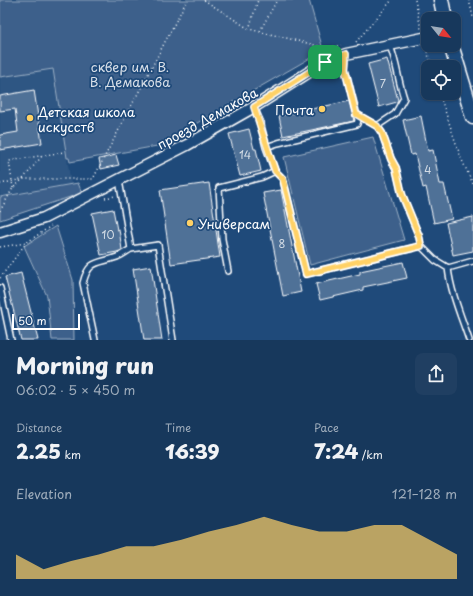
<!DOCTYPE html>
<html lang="en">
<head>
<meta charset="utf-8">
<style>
  body { margin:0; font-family:"Playpen Sans",sans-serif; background:#203f62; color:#f1f3f6; height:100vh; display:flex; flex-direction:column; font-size:15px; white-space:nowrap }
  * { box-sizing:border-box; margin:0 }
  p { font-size:13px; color:#9eacbb }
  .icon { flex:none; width:22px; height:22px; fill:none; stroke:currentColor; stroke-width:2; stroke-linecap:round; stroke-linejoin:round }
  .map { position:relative; height:340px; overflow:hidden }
  .panel { display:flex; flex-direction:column; background:#17385c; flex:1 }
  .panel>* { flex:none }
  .needle { width:26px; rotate:120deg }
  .buttons { position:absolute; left:421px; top:12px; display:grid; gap:8px }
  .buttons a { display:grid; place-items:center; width:40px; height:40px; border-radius:8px; background:#17385c; box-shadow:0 1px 3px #0004,0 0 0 1px #365272; font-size:20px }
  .scale { position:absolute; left:12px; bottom:10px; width:68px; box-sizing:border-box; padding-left:4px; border:2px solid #fff; border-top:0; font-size:11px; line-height:14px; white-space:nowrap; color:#fff; -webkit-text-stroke:3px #1f4a7a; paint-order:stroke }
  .pin { position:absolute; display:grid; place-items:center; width:34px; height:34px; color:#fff; margin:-17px; border-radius:8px; box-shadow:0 2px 6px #0006 }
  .round { display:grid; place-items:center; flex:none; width:42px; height:42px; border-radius:8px; background:#203f62 }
  .head { display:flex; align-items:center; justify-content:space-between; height:68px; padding:0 16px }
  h1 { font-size:22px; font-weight:800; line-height:30px }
  .figures { display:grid; grid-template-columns:repeat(3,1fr); gap:6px; height:68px; padding:4px 16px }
  .figures div { display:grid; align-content:center }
  .figures b { font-size:20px; font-weight:800 }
  .figures small { font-size:11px; font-weight:400 }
  .figures p { font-size:11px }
  .chart { height:112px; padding:8px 16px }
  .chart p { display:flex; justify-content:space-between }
  .chart svg { width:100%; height:72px; margin-top:4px; fill:#ffd166; opacity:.7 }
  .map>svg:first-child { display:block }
  .built { fill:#2e5683 }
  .green { fill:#3c618b; stroke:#9eb0c5 }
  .building { fill:#507197; stroke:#fff }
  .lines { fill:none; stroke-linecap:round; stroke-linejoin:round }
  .lane-casing { stroke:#fff; stroke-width:8 }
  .street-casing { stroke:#fff; stroke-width:13 }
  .secondary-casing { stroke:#fff; stroke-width:17 }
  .path { stroke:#fff; stroke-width:1.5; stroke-dasharray:1 3; stroke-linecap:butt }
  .lane { stroke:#1f4a7a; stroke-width:5 }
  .street { stroke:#1f4a7a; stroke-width:10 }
  .secondary { stroke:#1f4a7a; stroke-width:14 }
  .route-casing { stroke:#fff; stroke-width:8 }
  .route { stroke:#ffd166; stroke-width:5 }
  .poi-dot { fill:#ffd166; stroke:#1f4a7a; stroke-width:1.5 }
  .labels { text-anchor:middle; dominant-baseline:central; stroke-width:3.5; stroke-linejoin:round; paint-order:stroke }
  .number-label { font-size:11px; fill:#d3dce5 }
  .park-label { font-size:13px; fill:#d8dfe8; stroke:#1f4a7a }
  .poi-label { font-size:13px; fill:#fff; stroke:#1f4a7a; text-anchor:start }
  .street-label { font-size:13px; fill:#fff; stroke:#1f4a7a }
</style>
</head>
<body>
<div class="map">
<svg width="473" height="340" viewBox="0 0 473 340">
  <rect width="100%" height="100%" fill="#1f4a7a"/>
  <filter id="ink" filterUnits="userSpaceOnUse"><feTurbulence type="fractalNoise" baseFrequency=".025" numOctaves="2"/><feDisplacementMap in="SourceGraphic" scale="8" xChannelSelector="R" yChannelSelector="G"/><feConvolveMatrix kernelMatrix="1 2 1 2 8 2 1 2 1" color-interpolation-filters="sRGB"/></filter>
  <g filter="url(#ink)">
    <path class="built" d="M 53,69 L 71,184 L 0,196 L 0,77 Z"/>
    <path class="green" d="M 0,0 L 309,0 L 322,46 L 318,49 L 319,53 L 157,146 L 70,162 L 69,158 L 67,158 L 53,69 L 0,77 Z
      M 373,137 L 404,240 L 310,265 L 284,157 Z
      M 78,183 L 82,193 L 0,220 L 0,197 Z
      M 56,226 L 73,280 L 74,340 L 52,340 L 47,296 L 24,246 Z"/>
    <path class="building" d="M 387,59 L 398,100 L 397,102 L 379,107 L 368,64 Z
      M 34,90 L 42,143 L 0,150 L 0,135 L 18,132 L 15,109 L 0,111 L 0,96 Z
      M 349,101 L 354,121 L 283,136 L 279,116 Z
      M 421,116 L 428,151 L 433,150 L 440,184 L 444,184 L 452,219 L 434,223 L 426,187 L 423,188 L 415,154 L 411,155 L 403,120 Z
      M 249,129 L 254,149 L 256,149 L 261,171 L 240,176 L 229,134 Z
      M 116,155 L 119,165 L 101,169 L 99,159 Z
      M 209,183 L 220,257 L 171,264 L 160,190 Z
      M 281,190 L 301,292 L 283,296 L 263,193 Z
      M 113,209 L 117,230 L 119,229 L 122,250 L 117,252 L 101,255 L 92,213 Z
      M 473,217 L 473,251 L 453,255 L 446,223 Z
      M 403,262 L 407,278 L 363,287 L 363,290 L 320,300 L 316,284 L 360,274 L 360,271 Z
      M 151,266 L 162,340 L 144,340 L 133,269 Z
      M 21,273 L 38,340 L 21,340 L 5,277 Z"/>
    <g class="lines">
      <defs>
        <path id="lane" d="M 254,107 L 260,121 L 266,147 L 278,143 L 357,124 L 358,120 L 345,69 L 346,54
          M 377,126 L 395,114 L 404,98 C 398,81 397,63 390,46
          M 266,147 L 275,171 L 283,179 L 306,274 L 421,246 L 419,236 L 402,195 L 396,168 L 391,159 L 382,133 L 377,126 L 356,114
          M 421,246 L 435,260 L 448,268 L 473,261
          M 131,249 L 158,245 L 173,340
          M 448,268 C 451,293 461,316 469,340
          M 228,271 L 222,239 L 219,188 L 262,177 L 275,171
          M 0,288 L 11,340
          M 95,340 L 83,283 C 89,259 98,264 117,257 C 122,255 127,251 131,249 L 119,180"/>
        <path id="street" d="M 0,232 L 44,218 L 187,145 L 254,107 L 325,62 L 346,54 L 428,37"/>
        <path id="secondary" d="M 441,0 L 445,19
          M 451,45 L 473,117"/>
      </defs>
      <use href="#lane" class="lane-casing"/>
      <use href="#street" class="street-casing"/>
      <use href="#secondary" class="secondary-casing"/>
      <path class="path" d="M 204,0 L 249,29 L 327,48 L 341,45
        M 415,0 L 421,29
        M 469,0 L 473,17
        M 249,29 L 258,0
        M 260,31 L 277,0
        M 356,42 L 392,0
        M 426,48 L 432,67
        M 439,93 L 461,158 L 473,184
        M 0,184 L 23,179 L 93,179 L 187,0
        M 13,188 L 9,161 L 64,152
        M 105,198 L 115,196
        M 0,211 L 13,188 L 23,179 L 42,156
        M 0,247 L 26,243 L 51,226
        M 0,278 L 26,243"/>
      <use href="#lane" class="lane"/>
      <use href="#street" class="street"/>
      <use href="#secondary" class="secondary"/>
    </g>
  </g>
  <g class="lines" filter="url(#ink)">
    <defs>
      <path id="route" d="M 346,54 L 345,69 L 356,114 L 377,126 L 382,133 L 391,159 L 396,168 L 402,194 L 419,236 L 421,246 L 306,274 L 283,179 L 275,171 L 254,107 L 325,62 Z"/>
    </defs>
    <use href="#route" class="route-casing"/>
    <use href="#route" class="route"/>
  </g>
  <g class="poi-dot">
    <circle cx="322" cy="109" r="4"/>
    <circle cx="30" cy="118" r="4"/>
    <circle cx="190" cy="223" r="4"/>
  </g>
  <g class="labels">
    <g class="number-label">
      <text x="383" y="83">7</text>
      <text x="245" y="154">14</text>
      <text x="428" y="169">4</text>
      <text x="108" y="234">10</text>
      <text x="282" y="243">8</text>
    </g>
    <g class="park-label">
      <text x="130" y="66">сквер им. В.<tspan x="130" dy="15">В. Демакова</tspan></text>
    </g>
    <g class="poi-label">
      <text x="314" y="109" text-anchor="end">Почта</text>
      <text x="38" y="111">Детская школа<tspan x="38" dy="15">искусств</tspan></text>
      <text x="198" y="223">Универсам</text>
    </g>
    <g class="street-label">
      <text transform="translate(207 118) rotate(-29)">проезд Демакова</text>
    </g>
  </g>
</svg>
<div class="buttons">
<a><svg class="needle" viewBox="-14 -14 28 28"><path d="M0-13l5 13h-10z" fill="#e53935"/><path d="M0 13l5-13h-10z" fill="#9eacbb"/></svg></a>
<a><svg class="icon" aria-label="locate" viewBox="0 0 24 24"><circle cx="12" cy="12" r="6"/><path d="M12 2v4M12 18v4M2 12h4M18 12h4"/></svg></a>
</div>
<div class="scale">50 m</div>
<div class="pin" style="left:325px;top:62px;background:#1e9e55"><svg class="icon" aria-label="arrive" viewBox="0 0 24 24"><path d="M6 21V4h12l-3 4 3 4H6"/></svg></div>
</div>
<section class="panel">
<div class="head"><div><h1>Morning run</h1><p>06:02 · 5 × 450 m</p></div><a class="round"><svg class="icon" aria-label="share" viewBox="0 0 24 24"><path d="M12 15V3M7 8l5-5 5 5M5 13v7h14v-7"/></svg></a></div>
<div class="figures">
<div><p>Distance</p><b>2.25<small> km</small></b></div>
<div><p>Time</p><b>16:39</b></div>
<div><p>Pace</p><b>7:24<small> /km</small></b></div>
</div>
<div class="chart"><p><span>Elevation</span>121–128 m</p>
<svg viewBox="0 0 160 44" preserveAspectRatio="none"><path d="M0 44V29L10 38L20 33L30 29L40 24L50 24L60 20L70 15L80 11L90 6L100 11L110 15L120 15L130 11L140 11L150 20L160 29V44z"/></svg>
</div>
</section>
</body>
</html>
